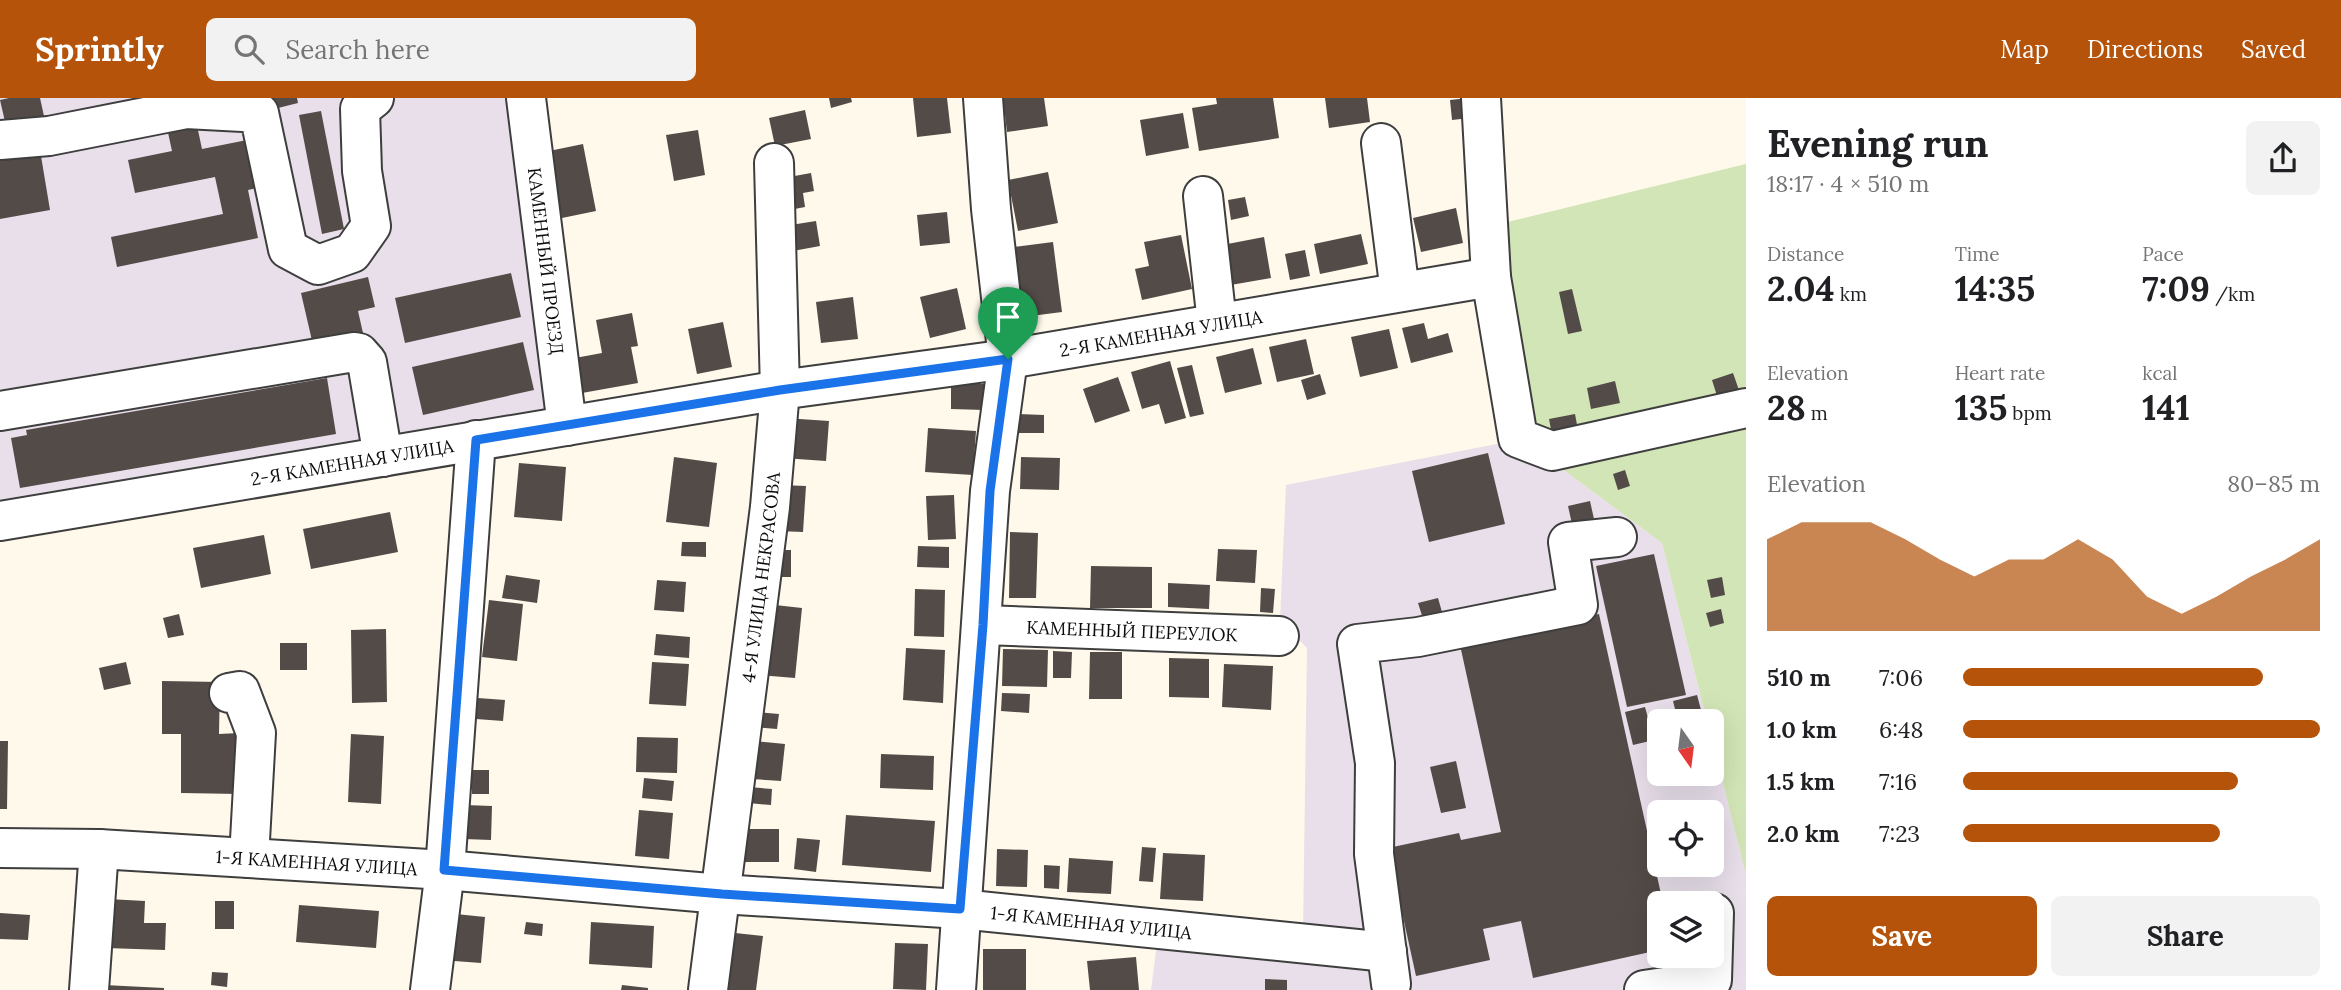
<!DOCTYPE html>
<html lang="en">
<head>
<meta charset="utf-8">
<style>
  body { margin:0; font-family:Lora,serif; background:#f2f2f2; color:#202124; height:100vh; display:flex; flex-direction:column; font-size:26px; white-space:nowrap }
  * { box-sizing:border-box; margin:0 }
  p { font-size:23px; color:#757577 }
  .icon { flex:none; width:38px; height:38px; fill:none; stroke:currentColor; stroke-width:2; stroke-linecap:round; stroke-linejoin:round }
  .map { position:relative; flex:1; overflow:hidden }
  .details { display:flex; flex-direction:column; background:#fff; width:595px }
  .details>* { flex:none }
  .needle { width:46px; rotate:166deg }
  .buttons { position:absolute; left:1647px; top:611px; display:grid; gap:14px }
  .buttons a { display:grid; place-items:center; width:77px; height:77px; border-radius:10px; background:#fff; box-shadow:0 7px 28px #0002; font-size:35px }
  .pin { position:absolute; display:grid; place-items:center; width:60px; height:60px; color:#fff; margin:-72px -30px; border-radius:50% 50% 50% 0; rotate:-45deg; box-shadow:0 0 7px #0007 }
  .pin .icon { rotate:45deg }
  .round { display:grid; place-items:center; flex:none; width:74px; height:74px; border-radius:10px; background:#f2f2f2 }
  .summary { display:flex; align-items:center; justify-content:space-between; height:119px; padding:0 21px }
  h1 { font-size:38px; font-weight:700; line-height:52px }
  .stats { display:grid; grid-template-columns:repeat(3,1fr); gap:10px; height:119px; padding:7px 21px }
  .stats div { display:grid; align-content:center }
  .stats b { font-size:35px; font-weight:700 }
  .stats small { font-size:19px; font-weight:400 }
  .stats p { font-size:19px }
  .chart { height:196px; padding:14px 21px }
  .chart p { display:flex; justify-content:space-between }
  .chart svg { width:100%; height:126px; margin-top:7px; fill:#b45309; opacity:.7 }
  .action { display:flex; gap:14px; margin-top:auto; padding:14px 21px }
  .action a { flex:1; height:80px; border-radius:10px; background:#b45309; color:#fff; font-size:28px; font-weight:700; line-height:80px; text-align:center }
  .action a+a { background:#f2f2f2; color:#202124 }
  ul { padding:0 21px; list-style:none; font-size:23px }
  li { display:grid; grid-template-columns:112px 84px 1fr; align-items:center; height:52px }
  li i { height:18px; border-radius:9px; background:#b45309 }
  header { display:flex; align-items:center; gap:42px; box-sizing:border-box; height:98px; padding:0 35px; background:#b45309; color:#fff }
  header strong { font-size:33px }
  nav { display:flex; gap:38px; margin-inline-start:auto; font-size:24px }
  .search { width:490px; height:63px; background:#f2f2f2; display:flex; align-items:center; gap:18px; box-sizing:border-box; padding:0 24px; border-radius:10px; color:#757577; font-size:26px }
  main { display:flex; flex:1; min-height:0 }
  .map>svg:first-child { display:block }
  .industrial { fill:#e8dfea; fill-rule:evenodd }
  .green { fill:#d2e5b6 }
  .building { fill:#534b48 }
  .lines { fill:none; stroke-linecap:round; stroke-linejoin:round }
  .minor-casing { stroke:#3e3e3e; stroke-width:42 }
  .minor { stroke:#fff; stroke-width:38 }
  .route-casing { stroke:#fff; stroke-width:14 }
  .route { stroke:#1a73e8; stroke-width:9 }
  .labels { text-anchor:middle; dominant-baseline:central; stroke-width:7; stroke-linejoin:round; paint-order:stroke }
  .street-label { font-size:18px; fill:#0b0b0b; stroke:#fff }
</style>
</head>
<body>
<header>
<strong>Sprintly</strong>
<div class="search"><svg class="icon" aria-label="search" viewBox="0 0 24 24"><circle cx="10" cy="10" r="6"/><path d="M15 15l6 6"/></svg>Search here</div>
<nav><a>Map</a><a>Directions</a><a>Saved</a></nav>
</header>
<main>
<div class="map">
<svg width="1746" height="892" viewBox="0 0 1746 892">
  <rect width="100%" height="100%" fill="#fef9ea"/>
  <path class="industrial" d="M 0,0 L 507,0 L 561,314 L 0,412 Z
    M 1507,344 L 1530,347 L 1662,445 L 1707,623 L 1659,623 L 1659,676 L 1712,676 L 1712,641 L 1746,777 L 1746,892 L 1151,892 L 1157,845 L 1303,834 L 1307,550 L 1280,523 L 1286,387 ZM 1659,714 L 1712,714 L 1712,766 L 1659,766 ZM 1659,805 L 1712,805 L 1712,858 L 1659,858 Z"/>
  <path class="green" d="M 1746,66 L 1746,777 L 1712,641 L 1712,623 L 1707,623 L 1662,445 L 1530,347 L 1499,126 Z"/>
  <path class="building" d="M 9,0 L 40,0 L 44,18 L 6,28 L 0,2 Z
    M 271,0 L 297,0 L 298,5 L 274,11 Z
    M 829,0 L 851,0 L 852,4 L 831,10 Z
    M 913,0 L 947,0 L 951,35 L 917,39 Z
    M 1003,0 L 1044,0 L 1048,28 L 1007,34 Z
    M 1216,0 L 1273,0 L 1279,40 L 1199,53 L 1192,10 L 1217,6 Z
    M 1325,0 L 1367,0 L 1370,24 L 1329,30 Z
    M 1468,0 L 1470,20 L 1452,22 L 1450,2 Z
    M 805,12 L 811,41 L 775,48 L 769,20 Z
    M 321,13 L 344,131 L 322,136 L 299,17 Z
    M 1183,15 L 1189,50 L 1146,58 L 1140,22 Z
    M 196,23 L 202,51 L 252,41 L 261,89 L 248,92 L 258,140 L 117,169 L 111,139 L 223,116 L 215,79 L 135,95 L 128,62 L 172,53 L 167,30 Z
    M 698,32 L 705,77 L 674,83 L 666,37 Z
    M 583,46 L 596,113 L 562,120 L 549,53 Z
    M 40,52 L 50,112 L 0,121 L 0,59 Z
    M 1048,74 L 1058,125 L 1018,133 L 1008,82 Z
    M 811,75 L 814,93 L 803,95 L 805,109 L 784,113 L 778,81 Z
    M 1245,99 L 1249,118 L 1231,122 L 1228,102 Z
    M 1456,110 L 1463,145 L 1421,154 L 1413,120 Z
    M 947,114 L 950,145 L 920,148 L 917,117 Z
    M 816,123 L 820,148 L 782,155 L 778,129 Z
    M 1361,136 L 1368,166 L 1320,176 L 1314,146 Z
    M 1181,137 L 1192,191 L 1142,202 L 1135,171 L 1149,168 L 1144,144 Z
    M 1264,139 L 1271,180 L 1225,188 L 1217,148 Z
    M 1053,144 L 1062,214 L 1023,219 L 1014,149 Z
    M 1305,152 L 1310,178 L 1290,182 L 1285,156 Z
    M 511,175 L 521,219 L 405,245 L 395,200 Z
    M 368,179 L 375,209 L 358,213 L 363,235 L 313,247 L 301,195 Z
    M 957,190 L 966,231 L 930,240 L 920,199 Z
    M 1572,191 L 1582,233 L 1568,236 L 1559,194 Z
    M 853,199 L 858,241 L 821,245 L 816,204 Z
    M 632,215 L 638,248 L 631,249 L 638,285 L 582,295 L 575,260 L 602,255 L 596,222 Z
    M 723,224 L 732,269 L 697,276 L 688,231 Z
    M 1424,225 L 1428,241 L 1448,235 L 1453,254 L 1411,265 L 1402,230 Z
    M 1389,231 L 1398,270 L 1360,279 L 1351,239 Z
    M 1306,241 L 1314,276 L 1277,284 L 1269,249 Z
    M 523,244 L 534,292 L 423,317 L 412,269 Z
    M 1253,250 L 1262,286 L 1225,295 L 1216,259 Z
    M 1170,263 L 1186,320 L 1165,326 L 1159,306 L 1142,311 L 1131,274 Z
    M 1192,267 L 1204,316 L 1190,319 L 1177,270 Z
    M 1733,275 L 1740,295 L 1718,301 L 1712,282 Z
    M 1320,276 L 1326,296 L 1307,302 L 1301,282 Z
    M 1118,279 L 1130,313 L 1095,325 L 1083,291 Z
    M 327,280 L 336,336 L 20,390 L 11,340 L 27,337 L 26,332 Z
    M 1615,283 L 1620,305 L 1591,311 L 1587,290 Z
    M 951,285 L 985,286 L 984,312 L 951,311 Z
    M 1018,316 L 1044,317 L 1044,335 L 1018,335 Z
    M 1575,316 L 1578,332 L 1552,337 L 1549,321 Z
    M 785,320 L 829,323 L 826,363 L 783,360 Z
    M 928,330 L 976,333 L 973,377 L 925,374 Z
    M 1488,355 L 1505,426 L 1429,444 L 1412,373 Z
    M 674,359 L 717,365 L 709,429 L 666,424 Z
    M 1021,359 L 1060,360 L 1059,392 L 1020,391 Z
    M 519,365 L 566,369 L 562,423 L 514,419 Z
    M 1625,372 L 1630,388 L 1618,392 L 1613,376 Z
    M 780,387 L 806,388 L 803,434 L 777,433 Z
    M 954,397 L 956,441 L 928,442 L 926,398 Z
    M 1590,403 L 1596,430 L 1574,435 L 1568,408 Z
    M 390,414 L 398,454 L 311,471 L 303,431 Z
    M 1010,434 L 1038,435 L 1036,500 L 1009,500 Z
    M 264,437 L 271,476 L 201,490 L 193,450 Z
    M 682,444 L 706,444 L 706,459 L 681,458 Z
    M 918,448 L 949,449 L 949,470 L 917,469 Z
    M 1218,451 L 1257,452 L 1255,485 L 1216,483 Z
    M 772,452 L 791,452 L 791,479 L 772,479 Z
    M 1654,456 L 1686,597 L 1627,609 L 1596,468 Z
    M 1091,468 L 1152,469 L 1152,510 L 1090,510 Z
    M 506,477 L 540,482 L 537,505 L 502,500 Z
    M 1722,479 L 1725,497 L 1711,500 L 1707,482 Z
    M 657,482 L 686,484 L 684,514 L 654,512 Z
    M 1168,485 L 1210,487 L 1209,511 L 1168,509 Z
    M 1261,490 L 1275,491 L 1273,515 L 1260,514 Z
    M 915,491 L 945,492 L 944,539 L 914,538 Z
    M 1438,500 L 1444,521 L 1425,527 L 1418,505 Z
    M 489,502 L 523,506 L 517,563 L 482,559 Z
    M 766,506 L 802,510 L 795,580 L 759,577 Z
    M 1721,511 L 1724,525 L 1710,529 L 1706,515 Z
    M 179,516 L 184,537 L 168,540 L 163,520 Z
    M 1599,516 L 1663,805 L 1659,805 L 1659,852 L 1533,880 L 1521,823 L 1483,831 L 1490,862 L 1416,878 L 1388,750 L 1459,735 L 1461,742 L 1501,734 L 1460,547 Z
    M 386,531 L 387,604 L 352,605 L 351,532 Z
    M 656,536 L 690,539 L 689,560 L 654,557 Z
    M 280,545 L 307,545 L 307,572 L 280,572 Z
    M 906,550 L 945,552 L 943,605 L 903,602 Z
    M 1003,551 L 1048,552 L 1047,589 L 1002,588 Z
    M 1053,553 L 1072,554 L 1071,580 L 1053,580 Z
    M 1090,554 L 1122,554 L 1122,601 L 1089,601 Z
    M 1169,560 L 1209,561 L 1209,600 L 1169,599 Z
    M 126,564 L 131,586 L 104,592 L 99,570 Z
    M 652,564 L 689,566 L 686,608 L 649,606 Z
    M 1224,566 L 1273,568 L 1271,612 L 1222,609 Z
    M 162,583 L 220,584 L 219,636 L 239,635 L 239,696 L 181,695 L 181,636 L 162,636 Z
    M 1002,595 L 1030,596 L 1029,615 L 1001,613 Z
    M 1697,597 L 1704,623 L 1678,623 L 1673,603 Z
    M 478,600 L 505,602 L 503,623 L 476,621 Z
    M 1645,609 L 1654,642 L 1633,647 L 1625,614 Z
    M 755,614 L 779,616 L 777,631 L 754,629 Z
    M 351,636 L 384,638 L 381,706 L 348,704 Z
    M 637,639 L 678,640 L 677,675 L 636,674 Z
    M 0,643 L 8,643 L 7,711 L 0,711 Z
    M 754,643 L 785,646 L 781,683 L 752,681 Z
    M 881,656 L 934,658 L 933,692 L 880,690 Z
    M 1456,663 L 1466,710 L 1441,715 L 1430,669 Z
    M 472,672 L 489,672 L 489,696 L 472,696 Z
    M 644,680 L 674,683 L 672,703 L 642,700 Z
    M 749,689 L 772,691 L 771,707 L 748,705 Z
    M 465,707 L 492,708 L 491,742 L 464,741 Z
    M 639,712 L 673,715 L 669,761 L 635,758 Z
    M 846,717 L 935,723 L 931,774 L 842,767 Z
    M 743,731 L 779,731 L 779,764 L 743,764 Z
    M 797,740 L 820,742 L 816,774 L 794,771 Z
    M 1142,749 L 1156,750 L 1153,784 L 1139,783 Z
    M 997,751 L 1028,752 L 1027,789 L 996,788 Z
    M 1163,755 L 1205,757 L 1203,803 L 1160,801 Z
    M 1069,760 L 1113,763 L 1111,796 L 1067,794 Z
    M 1044,767 L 1060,768 L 1059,791 L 1044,790 Z
    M 108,801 L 145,803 L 144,825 L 166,825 L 165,852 L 106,850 Z
    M 215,803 L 234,803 L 234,831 L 215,831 Z
    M 299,807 L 379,813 L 376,850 L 296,844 Z
    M 0,815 L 30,817 L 28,842 L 0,841 Z
    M 446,815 L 485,819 L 481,865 L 441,862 Z
    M 526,824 L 543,826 L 542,838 L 524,836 Z
    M 591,824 L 654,828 L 652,870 L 589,866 Z
    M 726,834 L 763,838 L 756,892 L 718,892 Z
    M 895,845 L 928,846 L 926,892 L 893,891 Z
    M 983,851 L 1026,851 L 1026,892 L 983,892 Z
    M 1136,859 L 1139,892 L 1090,892 L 1087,863 Z
    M 212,874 L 228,875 L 227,889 L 211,887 Z
    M 1265,881 L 1287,882 L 1287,892 L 1265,892 Z
    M 104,887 L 164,890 L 164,892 L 104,892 Z
    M 622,887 L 648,890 L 648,892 L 621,892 Z"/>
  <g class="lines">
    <defs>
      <g id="minor">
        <path id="s1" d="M 526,0 L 567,328"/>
        <path d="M 1481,0 L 1491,179 L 1518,340 L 1552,353 L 1746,310"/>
        <path d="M 0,42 L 49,38 L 186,11 L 259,15 L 288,151 L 318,167 L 352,155 L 371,128 L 362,73 L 360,11 L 374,0"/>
        <path d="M 1381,45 L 1400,194"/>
        <path d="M 1203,98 L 1217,225"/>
        <path d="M 0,313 L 354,254 L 359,255 L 367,264 L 383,359"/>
        <path id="s2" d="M 0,423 L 780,292 L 1008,261 L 1491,179"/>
        <path id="s3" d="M 983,527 L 1279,538"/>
        <path d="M 229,595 L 240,593 L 256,635 L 249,760"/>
        <path id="s4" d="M 0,750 L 99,751 L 445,772 L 721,796 L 960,811 L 1387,854"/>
        <path d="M 1391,886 L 1374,756 L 1375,665 L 1357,546 L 1418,539 L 1578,507 L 1568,444 L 1617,439"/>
        <path d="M 89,892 L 99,751"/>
        <path d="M 430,892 L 445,772 L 476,342"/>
        <path id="s5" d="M 708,892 L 770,409 L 780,292 L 774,65"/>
        <path d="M 956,892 L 990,393 L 1008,261 L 991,111 L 983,0"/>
        <path d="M 1644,892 L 1712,882 L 1714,815"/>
      </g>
    </defs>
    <use href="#minor" class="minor-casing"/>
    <use href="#minor" class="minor"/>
  </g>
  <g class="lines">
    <defs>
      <path id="route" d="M 1008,261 L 990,393 L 983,527 L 960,811 L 722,796 L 444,772 L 476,342 L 780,292 Z"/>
    </defs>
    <use href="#route" class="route-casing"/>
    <use href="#route" class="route"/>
  </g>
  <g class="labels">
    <g class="street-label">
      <text stroke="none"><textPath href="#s1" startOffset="164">КАМЕННЫЙ ПРОЕЗД</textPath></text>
      <text stroke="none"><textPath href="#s2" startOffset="1176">2-Я КАМЕННАЯ УЛИЦА</textPath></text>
      <text stroke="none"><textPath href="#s2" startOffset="357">2-Я КАМЕННАЯ УЛИЦА</textPath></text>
      <text stroke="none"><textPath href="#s5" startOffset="416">4-Я УЛИЦА НЕКРАСОВА</textPath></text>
      <text stroke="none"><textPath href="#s3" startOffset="149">КАМЕННЫЙ ПЕРЕУЛОК</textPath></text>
      <text stroke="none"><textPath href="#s4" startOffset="317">1-Я КАМЕННАЯ УЛИЦА</textPath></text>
      <text stroke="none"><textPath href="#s4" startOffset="1094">1-Я КАМЕННАЯ УЛИЦА</textPath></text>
    </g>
  </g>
</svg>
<div class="buttons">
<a><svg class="needle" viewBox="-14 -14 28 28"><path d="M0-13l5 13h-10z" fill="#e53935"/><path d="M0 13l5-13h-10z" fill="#757577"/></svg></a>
<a><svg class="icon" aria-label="locate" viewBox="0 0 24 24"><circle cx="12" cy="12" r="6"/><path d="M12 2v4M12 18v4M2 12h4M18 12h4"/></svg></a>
<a><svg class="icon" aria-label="layers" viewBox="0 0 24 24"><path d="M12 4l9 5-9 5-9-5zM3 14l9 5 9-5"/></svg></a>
</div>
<div class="pin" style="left:1008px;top:261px;background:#1e9e55"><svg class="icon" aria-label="arrive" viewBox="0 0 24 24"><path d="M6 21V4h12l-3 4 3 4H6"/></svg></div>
</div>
<section class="details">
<div class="summary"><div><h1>Evening run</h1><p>18:17 · 4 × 510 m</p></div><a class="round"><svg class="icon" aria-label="share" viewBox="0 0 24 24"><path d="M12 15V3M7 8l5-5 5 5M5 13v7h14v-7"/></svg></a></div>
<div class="stats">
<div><p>Distance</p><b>2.04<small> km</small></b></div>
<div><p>Time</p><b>14:35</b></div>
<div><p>Pace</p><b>7:09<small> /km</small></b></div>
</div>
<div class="stats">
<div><p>Elevation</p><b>28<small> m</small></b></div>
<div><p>Heart rate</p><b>135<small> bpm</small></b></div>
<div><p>kcal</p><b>141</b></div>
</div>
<div class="chart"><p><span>Elevation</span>80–85 m</p>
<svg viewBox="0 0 160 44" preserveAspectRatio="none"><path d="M0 44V12L10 6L20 6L30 6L40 12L50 19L60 25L70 19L80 19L90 12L100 19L110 32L120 38L130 32L140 25L150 19L160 12V44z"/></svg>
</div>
<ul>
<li><b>510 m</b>7:06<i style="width:84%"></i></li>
<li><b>1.0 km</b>6:48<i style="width:100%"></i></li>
<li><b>1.5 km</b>7:16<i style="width:77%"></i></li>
<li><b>2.0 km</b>7:23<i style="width:72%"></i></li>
</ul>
<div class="action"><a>Save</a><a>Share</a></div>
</section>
</main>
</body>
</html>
